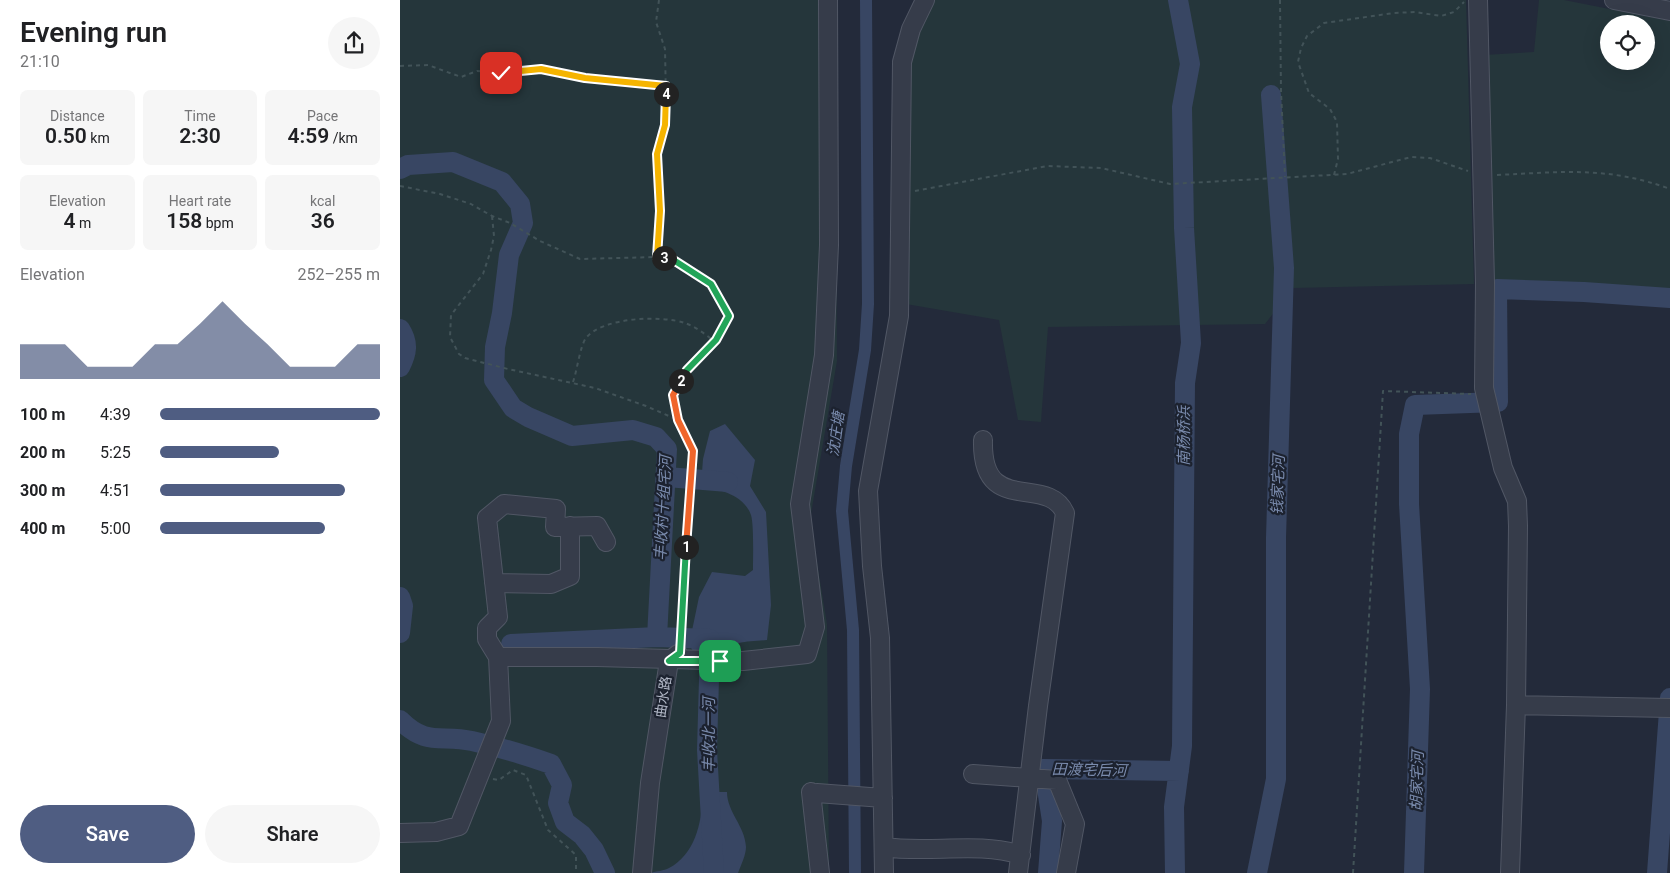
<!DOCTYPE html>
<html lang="en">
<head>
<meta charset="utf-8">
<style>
  body { margin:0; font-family:Roboto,"Noto Sans SC",sans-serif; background:#f6f6f6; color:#202124; height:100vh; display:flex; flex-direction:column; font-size:19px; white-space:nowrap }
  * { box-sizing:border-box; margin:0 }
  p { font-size:16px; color:#757577 }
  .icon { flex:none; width:28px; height:28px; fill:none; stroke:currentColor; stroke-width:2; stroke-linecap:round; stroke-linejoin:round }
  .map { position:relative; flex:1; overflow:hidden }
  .details { display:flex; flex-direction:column; background:#fff; width:400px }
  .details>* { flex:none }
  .controls { position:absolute; left:1200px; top:15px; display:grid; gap:10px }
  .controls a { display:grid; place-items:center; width:55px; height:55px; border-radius:50%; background:#fff; box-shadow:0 5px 20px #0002; font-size:25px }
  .pin { position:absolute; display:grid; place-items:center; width:42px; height:42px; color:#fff; margin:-21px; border-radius:10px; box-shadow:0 2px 8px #0006 }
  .km { position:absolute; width:25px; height:25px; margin:-12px; border-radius:50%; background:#222; color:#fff; font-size:14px; line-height:25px; text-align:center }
  .round { display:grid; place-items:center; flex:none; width:52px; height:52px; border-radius:26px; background:#f6f6f6 }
  .headline { display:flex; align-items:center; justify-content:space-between; height:85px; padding:0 20px }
  h1 { font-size:28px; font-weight:600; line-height:38px }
  .figures { display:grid; grid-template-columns:repeat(3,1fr); gap:8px; height:85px; padding:5px 20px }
  .figures div { display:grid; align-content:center; border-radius:8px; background:#f6f6f6; text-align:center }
  .figures b { font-size:21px; font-weight:600 }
  .figures small { font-size:14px; font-weight:400 }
  .figures p { font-size:14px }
  .chart { height:140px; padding:10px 20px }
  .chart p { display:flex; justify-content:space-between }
  .chart svg { width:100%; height:90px; margin-top:5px; fill:#4f5d82; opacity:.7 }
  .action { display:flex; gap:10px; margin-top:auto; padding:10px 20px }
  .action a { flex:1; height:58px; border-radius:30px; background:#4f5d82; color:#fff; font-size:20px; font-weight:600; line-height:58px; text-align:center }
  .action a+a { background:#f6f6f6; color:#202124 }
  ul { padding:0 20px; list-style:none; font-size:16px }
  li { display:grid; grid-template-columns:80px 60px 1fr; align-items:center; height:38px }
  li i { height:12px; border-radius:6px; background:#4f5d82 }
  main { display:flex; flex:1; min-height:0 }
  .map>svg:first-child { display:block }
  .green { fill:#25363b; fill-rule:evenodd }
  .water { fill:#384663 }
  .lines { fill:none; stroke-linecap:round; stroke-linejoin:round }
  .canal { stroke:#384663; stroke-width:12 }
  .river { stroke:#384663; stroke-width:20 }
  .minor-casing { stroke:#515765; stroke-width:20 }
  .path { stroke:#425358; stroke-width:2; stroke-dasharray:4 4; stroke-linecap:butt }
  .minor { stroke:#363c4a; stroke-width:18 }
  .split-1-casing { stroke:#fff; stroke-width:10 }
  .split-2-casing { stroke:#fff; stroke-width:10 }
  .split-3-casing { stroke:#fff; stroke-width:10 }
  .split-4-casing { stroke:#fff; stroke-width:10 }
  .split-5-casing { stroke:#fff; stroke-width:10 }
  .split-1 { stroke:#22a559; stroke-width:6 }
  .split-2 { stroke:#f0652b; stroke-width:6 }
  .split-3 { stroke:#22a559; stroke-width:6 }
  .split-4 { stroke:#f5b400; stroke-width:6 }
  .split-5 { stroke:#f5b400; stroke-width:6 }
  .labels { text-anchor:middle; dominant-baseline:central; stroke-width:4.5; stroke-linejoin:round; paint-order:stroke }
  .street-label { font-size:14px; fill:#b1b7c6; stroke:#1c222f }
  .water-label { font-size:15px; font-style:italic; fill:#7a8bad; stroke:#1c222f }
</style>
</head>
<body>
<main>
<section class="details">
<div class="headline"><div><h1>Evening run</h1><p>21:10</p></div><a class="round"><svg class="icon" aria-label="share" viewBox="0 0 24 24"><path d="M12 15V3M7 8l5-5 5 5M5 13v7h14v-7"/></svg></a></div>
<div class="figures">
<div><p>Distance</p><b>0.50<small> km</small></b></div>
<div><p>Time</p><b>2:30</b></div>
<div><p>Pace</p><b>4:59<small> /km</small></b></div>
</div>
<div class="figures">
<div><p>Elevation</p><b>4<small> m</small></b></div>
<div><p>Heart rate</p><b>158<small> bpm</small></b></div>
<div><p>kcal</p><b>36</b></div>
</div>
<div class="chart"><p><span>Elevation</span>252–255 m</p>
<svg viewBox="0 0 160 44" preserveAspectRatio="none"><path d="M0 44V27L10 27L20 27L30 38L40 38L50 38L60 27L70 27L80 17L90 6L100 17L110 27L120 38L130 38L140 38L150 27L160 27V44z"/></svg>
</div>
<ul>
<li><b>100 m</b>4:39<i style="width:100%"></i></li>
<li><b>200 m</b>5:25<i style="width:54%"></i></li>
<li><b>300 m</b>4:51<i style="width:84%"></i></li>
<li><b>400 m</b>5:00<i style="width:75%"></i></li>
</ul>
<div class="action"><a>Save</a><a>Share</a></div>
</section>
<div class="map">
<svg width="1270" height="873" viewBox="0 0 1270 873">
  <rect width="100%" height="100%" fill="#232a3a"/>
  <path class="green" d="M 0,0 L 435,0 L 437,361 L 410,520 L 427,624 L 429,873 L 0,873 Z
    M 528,0 L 1066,0 L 1074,284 L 893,288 L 865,324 L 648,327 L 641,422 L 618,420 L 599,320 L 500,303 L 504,51 Z
    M 1139,0 L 1164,0 L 1270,21 L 1270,294 L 1092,284 L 1084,55 L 1134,52 ZM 1209,24 L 1246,24 L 1246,61 L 1209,61 Z"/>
  <path class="water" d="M 325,424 L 355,460 L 350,486 L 366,512 L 371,605 L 367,640 C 348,642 330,640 316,656 L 296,655 L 289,645 L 299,597 L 312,572 L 345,576 L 353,570 C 353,558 354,525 351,515 C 344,495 319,489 301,486 L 303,459 L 310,431 Z
    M 302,792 L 327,792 C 327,812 345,826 346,847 C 346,855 341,865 338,873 L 251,873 C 256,871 264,871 269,868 C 296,854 303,819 302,792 Z"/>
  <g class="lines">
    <path class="canal" d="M 455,873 L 453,630 L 442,511 L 446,466 L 465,350 L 468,304 L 466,0"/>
    <path class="river" d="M 0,169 L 8,165 L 53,162 L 102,182 L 120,204 L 123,223 L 109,255 L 102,313 L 95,347 L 94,380 L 113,408 L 128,417 L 172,436 L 233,430 L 256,437 L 267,449 L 257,637 L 111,644
      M 0,329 C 9,343 7,353 0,367
      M 267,477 L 328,482
      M 0,597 L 3,606 L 0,633
      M 257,637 L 310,639
      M 310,643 L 307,750 L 314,873
      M 0,720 C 27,747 41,734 72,741 C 99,747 125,755 151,764 L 162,785 L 158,803 L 165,822 L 182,835 L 194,850 L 205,873
      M 648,873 L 652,821 L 644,769 L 779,771
      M 775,873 L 774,807 L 782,746 L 785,383 L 791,343 L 784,228 L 782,107 L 790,64 L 778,0
      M 857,873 L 876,779 L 876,538 L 884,268 L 871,95
      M 1014,873 L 1020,689 L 1009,504 L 1009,434 L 1015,405 L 1098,402 L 1097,289 L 1184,292 L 1270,298
      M 1257,873 L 1270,698"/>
    <defs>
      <path id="minor" d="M 1078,0 L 1085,283 L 1084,388 L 1103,468 L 1117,501 L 1118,526 L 1116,705 L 1110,873
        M 1214,0 L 1270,11
        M 583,440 C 581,518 647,473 665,513 L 638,706 L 618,873
        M 94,583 L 151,584 L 170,576 L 170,526
        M 98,657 L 197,657 L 343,661 L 407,654 L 415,627 L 400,504 L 424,355 L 429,245 L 428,0
        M 1116,705 L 1270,708
        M 573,774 L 657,780 L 675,824 L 666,873
        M 411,792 L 420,873
        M 417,793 L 483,798
        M 0,833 L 36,832 L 59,826 L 101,721 L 98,657 L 87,639 L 87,628 L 98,617 L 87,518 L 104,504 L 156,509 L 155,527 L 197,526 L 206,542
        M 484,847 C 530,854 576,841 621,855
        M 242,873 L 250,783 L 269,661 L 278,654
        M 484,873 L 480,638 L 472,566 L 468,491 L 499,316 L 502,62 L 511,29 L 525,0"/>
    </defs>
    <use href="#minor" class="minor-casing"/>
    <path class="path" d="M 880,0 L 881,91 L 885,177
      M 0,66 L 28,65 L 61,77 L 77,71 L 101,73 L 141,69 L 185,78 L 266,86
      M 934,175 L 938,159 L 937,122 L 930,109 L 909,93 L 898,62 L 901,48 L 907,36 L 924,23 L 994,13 L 1015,12 L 1041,16 L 1054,12 L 1064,2
      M 1097,175 C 1162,172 1208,166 1270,189
      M 0,186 L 40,194 L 71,204 L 92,216 L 110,223 L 140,241 L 180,259 L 257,257 L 272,259 L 311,285 L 329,316 L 316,340 L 287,370 L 273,395 L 278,420 L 293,451 L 284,568 L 281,640
      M 515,191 L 647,166 L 701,168 L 770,184 L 947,174 L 1011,157 L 1030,158 L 1068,171
      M 92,216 L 94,236 L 91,250 L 83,274 L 51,315 L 50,337 L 59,354 L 65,358 L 108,369 L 195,388 L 246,406 L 278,420
      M 257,257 L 260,211 L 257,155 L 265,125 L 266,100 L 265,49 L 256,22 L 259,0
      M 173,382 C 177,371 180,346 186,338 C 203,317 261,315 285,323 C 296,327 305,334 314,341
      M 93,779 L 99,780 L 113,770 L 126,775 L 148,830 L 176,855 L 176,873
      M 953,873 L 983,391 L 1071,394"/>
    <use href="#minor" class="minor"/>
  </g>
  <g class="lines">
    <defs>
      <path id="split-1" d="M 286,547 L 280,653 L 269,661 L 320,661"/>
      <path id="split-2" d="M 281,381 L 273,395 L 278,420 L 293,451 L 286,547"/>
      <path id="split-3" d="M 264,258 L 272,259 L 311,284 L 329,316 L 316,340 L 287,370 L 281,381"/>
      <path id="split-4" d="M 264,258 L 257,257 L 260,211 L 257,154 L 265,125 L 266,94"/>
      <path id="split-5" d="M 101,73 L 141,69 L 185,78 L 266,86 L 266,94"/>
    </defs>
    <use href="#split-1" class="split-1-casing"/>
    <use href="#split-2" class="split-2-casing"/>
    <use href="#split-3" class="split-3-casing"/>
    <use href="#split-4" class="split-4-casing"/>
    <use href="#split-5" class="split-5-casing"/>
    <use href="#split-1" class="split-1"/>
    <use href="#split-2" class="split-2"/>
    <use href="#split-3" class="split-3"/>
    <use href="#split-4" class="split-4"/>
    <use href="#split-5" class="split-5"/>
  </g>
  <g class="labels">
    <g class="street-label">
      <text transform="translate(263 697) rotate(-81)">曲水路</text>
    </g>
    <g class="water-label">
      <text transform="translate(436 434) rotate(-82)">沈庄塘</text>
      <text transform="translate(784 436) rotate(-90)">南杨桥浜</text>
      <text transform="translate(878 485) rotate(-88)">钱家宅河</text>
      <text transform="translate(263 508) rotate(-87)">丰收村十组宅河</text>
      <text transform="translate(309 735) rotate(-90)">丰收北一河</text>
      <text transform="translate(689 770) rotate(1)">田渡宅后河</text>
      <text transform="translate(1017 781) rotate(-88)">胡家宅河</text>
    </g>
  </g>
</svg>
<div class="controls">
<a><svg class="icon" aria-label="locate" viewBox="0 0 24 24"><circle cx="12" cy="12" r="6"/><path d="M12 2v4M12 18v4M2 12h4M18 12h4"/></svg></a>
</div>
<div class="pin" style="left:320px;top:661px;background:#1e9e55"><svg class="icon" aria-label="arrive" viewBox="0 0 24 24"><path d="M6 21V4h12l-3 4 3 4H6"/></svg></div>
<div class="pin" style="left:101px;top:73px;background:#d93025"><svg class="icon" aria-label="check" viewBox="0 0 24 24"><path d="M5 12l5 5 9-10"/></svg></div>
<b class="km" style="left:286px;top:547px">1</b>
<b class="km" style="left:281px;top:381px">2</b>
<b class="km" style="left:264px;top:258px">3</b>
<b class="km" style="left:266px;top:94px">4</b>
</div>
</main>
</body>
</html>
